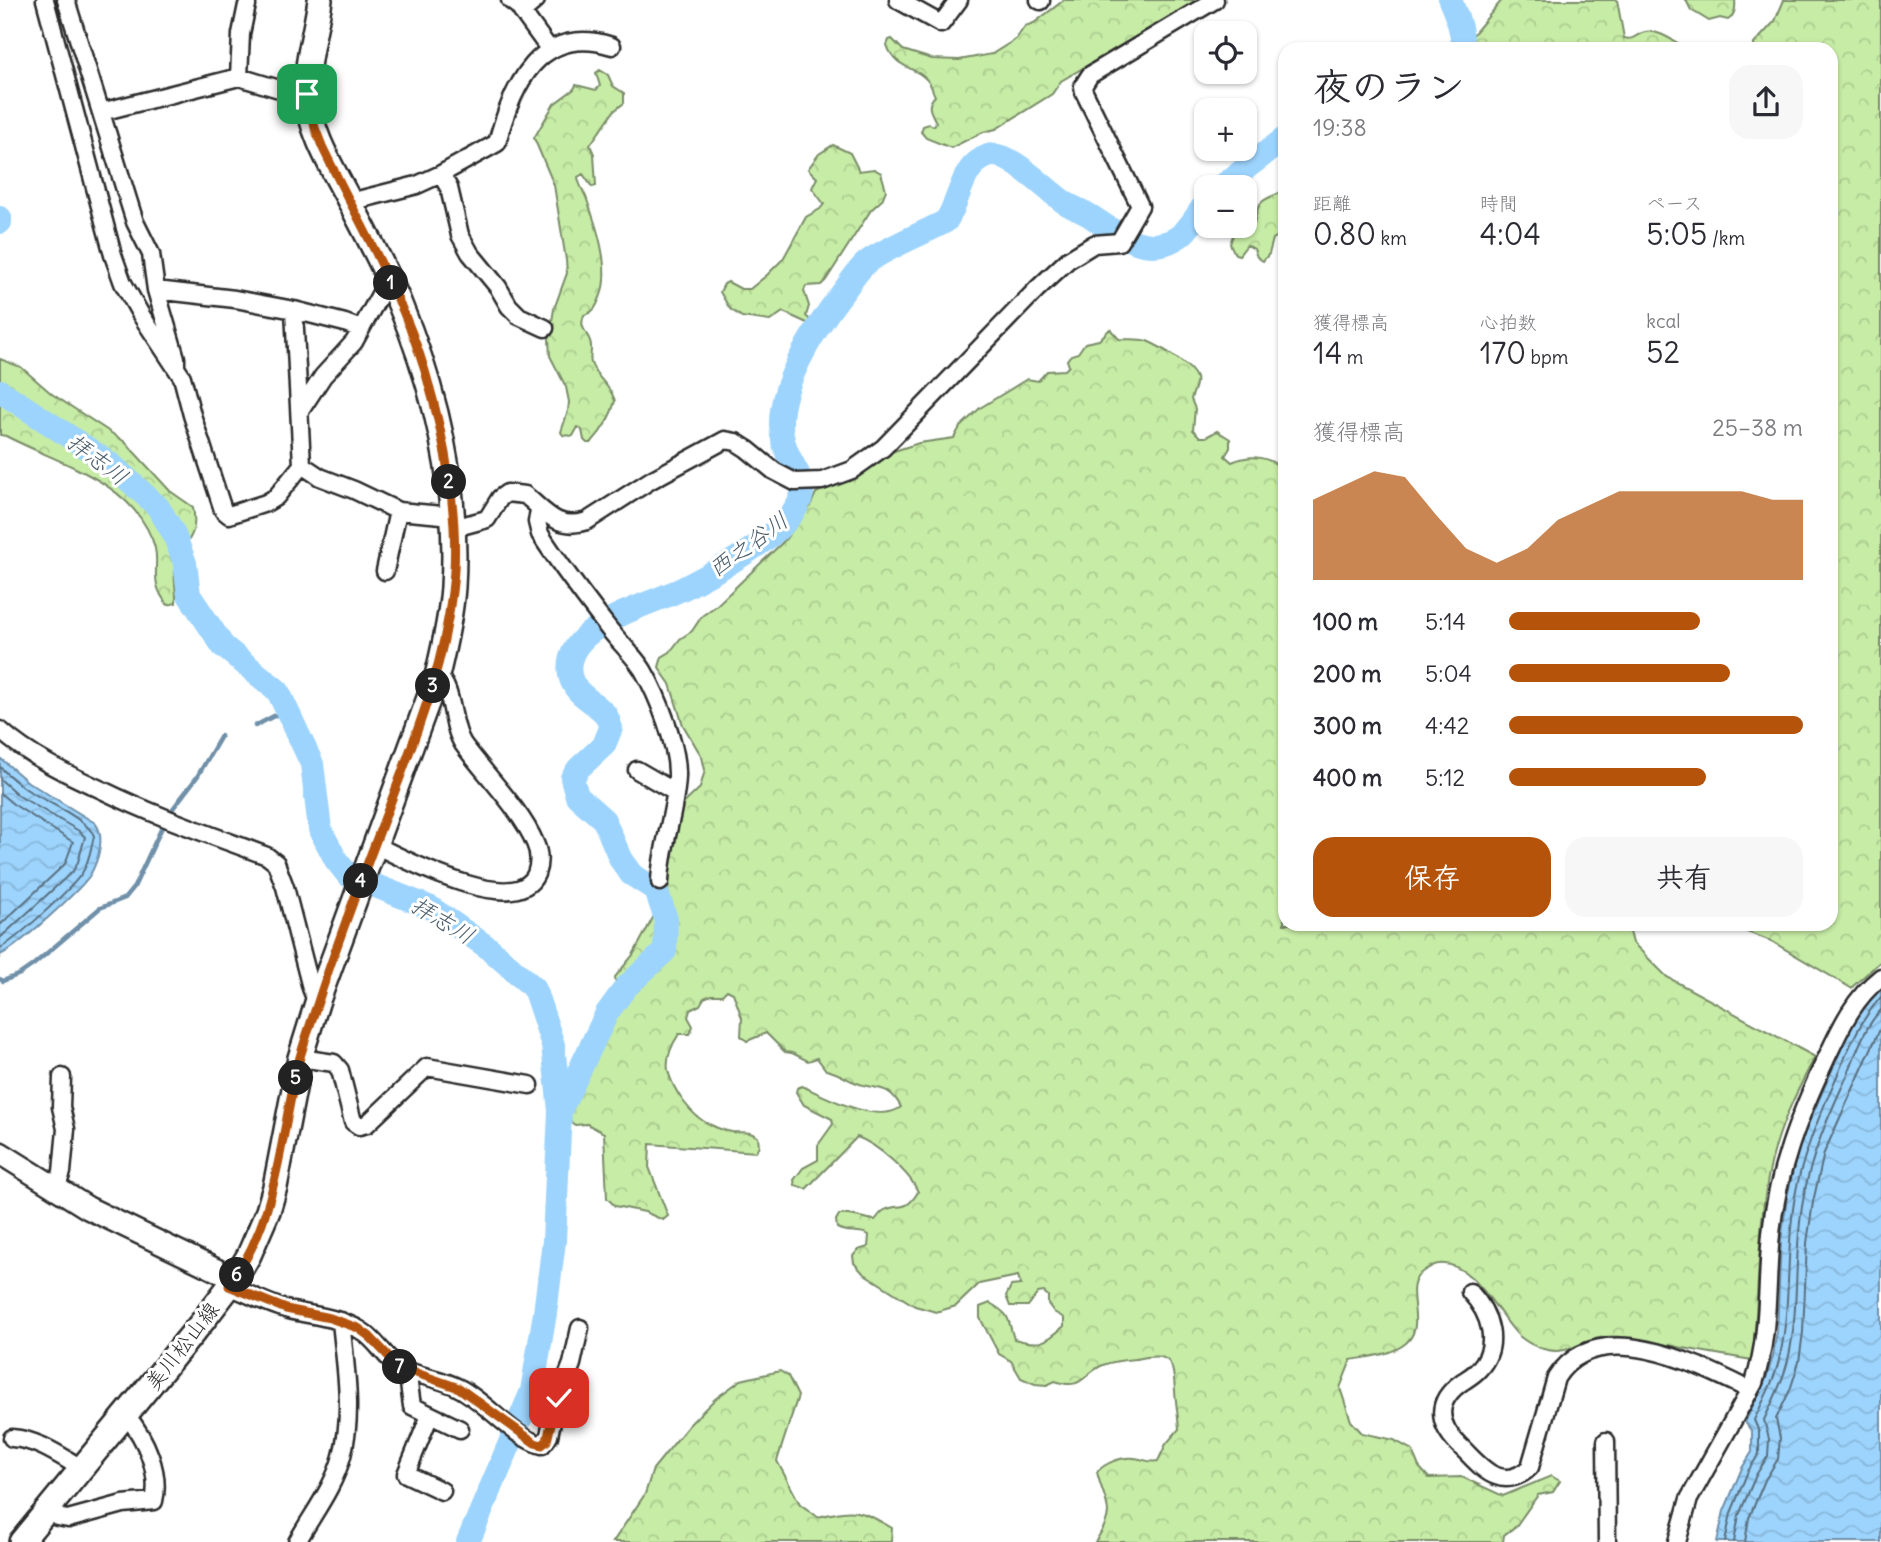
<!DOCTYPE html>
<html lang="ja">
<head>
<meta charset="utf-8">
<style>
  body { margin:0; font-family:Delius,"Klee One",sans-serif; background:#f7f7f7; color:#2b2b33; height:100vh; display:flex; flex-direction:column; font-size:26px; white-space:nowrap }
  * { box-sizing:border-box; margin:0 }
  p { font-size:23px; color:#7c7c81 }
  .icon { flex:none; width:38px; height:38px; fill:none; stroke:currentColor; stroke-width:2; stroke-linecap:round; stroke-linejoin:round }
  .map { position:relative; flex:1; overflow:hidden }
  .sheet { position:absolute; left:1278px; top:42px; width:560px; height:889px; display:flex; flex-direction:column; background:#fff; border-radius:21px; box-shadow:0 2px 5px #0004 }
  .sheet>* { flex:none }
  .buttons { position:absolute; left:1194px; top:21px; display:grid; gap:14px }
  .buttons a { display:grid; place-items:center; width:63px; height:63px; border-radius:14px; background:#fff; box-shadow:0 2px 5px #0004; font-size:35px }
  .pin { position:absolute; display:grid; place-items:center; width:60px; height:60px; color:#fff; margin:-30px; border-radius:14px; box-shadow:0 4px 10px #0006 }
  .km { position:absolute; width:35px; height:35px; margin:-18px; border-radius:50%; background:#222; color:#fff; font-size:19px; line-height:35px; text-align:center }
  .round { display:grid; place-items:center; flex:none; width:74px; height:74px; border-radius:21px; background:#f7f7f7 }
  .overview { display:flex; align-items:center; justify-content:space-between; height:119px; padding:0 35px }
  h1 { font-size:38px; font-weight:600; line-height:52px }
  .stats { display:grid; grid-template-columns:repeat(3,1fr); gap:10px; height:119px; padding:7px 35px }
  .stats div { display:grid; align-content:center }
  .stats b { font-size:30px; font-weight:600 }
  .stats small { font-size:19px; font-weight:400 }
  .stats p { font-size:19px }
  .chart { height:196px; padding:14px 35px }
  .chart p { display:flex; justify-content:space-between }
  .chart svg { width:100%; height:126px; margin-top:7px; fill:#b45309; opacity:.7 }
  .cta { display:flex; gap:14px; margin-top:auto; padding:14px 35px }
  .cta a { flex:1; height:80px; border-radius:21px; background:#b45309; color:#fff; font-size:28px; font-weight:600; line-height:80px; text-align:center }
  .cta a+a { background:#f7f7f7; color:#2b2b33 }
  ul { padding:0 35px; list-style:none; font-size:23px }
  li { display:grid; grid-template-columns:112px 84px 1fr; align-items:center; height:52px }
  li i { height:18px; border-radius:9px; background:#b45309 }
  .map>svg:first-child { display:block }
  .forest { fill:url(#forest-crowns); stroke:#798c68; stroke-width:2 }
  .water { fill:url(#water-waves); stroke:#6f90a9; stroke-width:2 }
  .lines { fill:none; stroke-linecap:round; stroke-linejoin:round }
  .shore { stroke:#596f7f; stroke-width:2 }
  .stream { stroke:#6f90a9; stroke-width:4.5 }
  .river { stroke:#9dd4fd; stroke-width:24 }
  .minor-casing { stroke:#2b2b2b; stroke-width:21 }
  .tertiary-casing { stroke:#2b2b2b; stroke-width:26 }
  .secondary-casing { stroke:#2b2b2b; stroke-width:28 }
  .minor { stroke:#fff; stroke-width:16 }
  .tertiary { stroke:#fff; stroke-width:21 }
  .secondary { stroke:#fff; stroke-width:23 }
  .route-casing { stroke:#fff; stroke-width:14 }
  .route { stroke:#b45309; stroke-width:9 }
  .labels { text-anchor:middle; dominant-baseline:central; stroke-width:6; stroke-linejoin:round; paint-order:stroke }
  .street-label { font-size:21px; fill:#2b2b2b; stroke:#fff }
  .water-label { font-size:23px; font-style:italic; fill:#4d5e6a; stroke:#fff }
</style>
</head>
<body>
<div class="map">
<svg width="1881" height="1542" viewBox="0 0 1881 1542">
  <defs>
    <pattern id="forest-crowns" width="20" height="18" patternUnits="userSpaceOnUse" patternTransform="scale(1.75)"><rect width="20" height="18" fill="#c7eca6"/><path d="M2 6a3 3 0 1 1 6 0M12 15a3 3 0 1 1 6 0" fill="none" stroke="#abcb8f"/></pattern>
    <pattern id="water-waves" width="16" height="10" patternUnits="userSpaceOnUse" patternTransform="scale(1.75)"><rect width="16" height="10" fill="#9dd4fd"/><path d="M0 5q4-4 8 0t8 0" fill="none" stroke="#87b6d9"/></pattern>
  </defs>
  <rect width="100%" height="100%" fill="#fff"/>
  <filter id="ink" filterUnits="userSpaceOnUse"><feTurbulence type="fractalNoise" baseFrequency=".0143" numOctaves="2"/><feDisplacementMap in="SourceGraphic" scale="14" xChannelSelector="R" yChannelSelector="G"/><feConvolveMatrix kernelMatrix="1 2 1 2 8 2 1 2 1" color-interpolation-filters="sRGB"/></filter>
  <g filter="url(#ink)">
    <path class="forest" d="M 1064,0 L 1198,0 L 1061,81 L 1052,94 L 996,129 L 983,132 L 951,148 L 926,138 L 921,132 L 923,126 L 929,124 L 934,126 L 936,122 C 930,111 926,105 935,96 C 933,92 932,88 930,84 C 919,66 895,70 887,45 L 889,40 L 892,39 L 903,50 L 932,59 L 959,60 L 992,54 L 1016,39 L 1025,26 L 1034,23 Z
      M 1502,0 L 1617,0 L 1624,38 C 1634,41 1636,34 1645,32 C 1659,29 1676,43 1688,49 L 1461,49 Z
      M 1686,0 L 1735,0 C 1736,8 1734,16 1728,20 L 1720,18 L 1709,21 L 1691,10 Z
      M 1784,0 L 1881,0 L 1881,961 L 1851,988 L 1771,941 L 1726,924 L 1830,924 L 1830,49 L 1754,49 L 1754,44 L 1775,21 Z
      M 600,70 L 608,75 L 613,86 L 624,93 L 624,103 L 614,111 L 590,145 L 594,154 L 596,186 L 592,187 L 583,174 L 578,177 C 579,185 583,190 586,197 C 596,224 611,267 601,295 C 597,305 595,312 584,315 C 579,328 586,330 590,341 C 593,348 589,356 591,363 C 596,378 611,386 615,401 C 611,417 602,431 591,443 L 587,443 L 584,440 L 582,430 L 578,427 L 573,436 L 563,435 L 561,432 L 568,411 L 569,402 L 566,387 L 550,356 L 549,339 L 554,309 L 567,273 L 566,260 L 554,185 L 534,138 L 554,104 L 574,89 L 576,85 L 596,90 L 600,86 L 596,73 Z
      M 833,145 L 850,153 L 859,171 L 874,169 L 881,173 L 886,190 L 882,200 L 871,210 L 826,280 L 821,285 L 806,286 L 804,291 L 809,306 L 806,316 L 820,330 C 822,349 809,358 801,374 C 795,385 792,398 789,410 C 788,415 787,421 787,426 C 787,439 801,457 792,468 C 784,464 783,460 779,452 C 759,409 789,367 807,329 L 807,323 L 783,312 L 770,321 L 742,317 L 730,309 L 720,292 L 724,284 L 728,282 L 741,289 L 750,289 L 767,275 L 783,259 L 806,217 L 820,209 L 824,204 L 812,188 L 817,178 L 808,169 L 819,154 Z
      M 1284,190 L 1284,235 L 1280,235 L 1273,239 L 1269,254 L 1263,261 L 1257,257 L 1254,249 L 1247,245 L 1239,255 L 1235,254 L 1230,244 L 1233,235 L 1243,226 L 1253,226 C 1257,218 1255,209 1262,202 C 1267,197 1278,195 1284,190 Z
      M 1110,329 L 1119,339 C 1128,340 1137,338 1147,341 C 1159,346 1192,365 1196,378 C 1198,385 1193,392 1191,399 L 1195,409 L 1193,430 L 1200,437 L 1206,437 L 1217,431 L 1230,439 L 1230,448 L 1225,456 L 1232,462 C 1251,454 1270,456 1284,471 L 1284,924 L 1628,924 L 1633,943 L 1667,977 L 1815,1057 C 1800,1086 1785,1114 1776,1145 C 1755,1214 1761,1289 1752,1360 C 1722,1355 1692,1350 1662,1344 C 1644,1341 1623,1335 1604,1337 C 1578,1340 1568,1359 1538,1347 C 1532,1345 1524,1340 1519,1336 C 1499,1317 1473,1260 1439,1264 C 1434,1264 1429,1268 1425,1270 C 1396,1287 1433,1326 1402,1346 C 1388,1355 1368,1357 1351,1360 L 1340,1388 L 1351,1421 L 1362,1433 L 1394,1440 L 1412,1450 L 1419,1467 L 1429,1478 L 1462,1477 L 1503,1496 L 1551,1476 L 1560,1481 L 1553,1492 L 1538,1495 L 1516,1526 L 1504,1535 L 1503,1542 L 1095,1542 C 1118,1508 1105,1506 1097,1472 C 1105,1463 1122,1456 1135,1458 C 1144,1459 1148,1463 1158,1461 L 1166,1444 L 1179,1429 C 1178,1416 1176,1404 1175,1391 C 1173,1359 1170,1352 1136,1359 C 1125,1360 1113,1361 1103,1365 C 1082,1374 1083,1391 1055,1381 L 1047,1385 L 1035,1384 L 1021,1378 L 1011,1361 L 999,1354 L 980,1318 L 980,1307 L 990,1303 C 1012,1316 1007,1318 1014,1339 C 1039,1346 1045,1344 1064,1326 L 1064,1318 L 1054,1312 L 1048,1304 L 1048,1296 L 1044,1292 L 1038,1293 L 1028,1306 L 1010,1306 L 1006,1296 L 1011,1286 L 1021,1285 L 1018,1276 L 979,1284 L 956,1306 L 936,1312 L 915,1306 L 863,1273 L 854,1263 L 853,1256 L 858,1250 L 868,1247 L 869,1235 C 859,1229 848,1234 837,1228 L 836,1220 L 839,1215 C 853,1213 862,1219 875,1220 C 878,1217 880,1213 883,1211 C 899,1202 905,1214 918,1192 C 910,1173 877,1144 857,1137 L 806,1189 L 795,1185 L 794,1180 L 803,1168 L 818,1160 L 818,1145 L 833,1124 L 832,1119 L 804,1105 L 796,1092 L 797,1088 L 802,1086 C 826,1097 878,1125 901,1107 C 887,1081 875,1092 852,1081 C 843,1077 837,1072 826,1070 L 817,1058 L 808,1061 L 792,1053 L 785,1052 L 766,1033 L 747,1041 L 741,1036 L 742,1018 L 733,993 L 727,990 L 722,995 L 711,995 L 704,998 L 700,1005 L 690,1010 L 688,1017 L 693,1026 L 690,1034 L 679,1034 C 673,1043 666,1057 668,1070 C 672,1089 692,1118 711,1125 C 717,1128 725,1131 732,1132 C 743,1133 748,1130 758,1137 L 759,1145 L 756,1152 L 650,1144 L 649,1167 L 668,1216 L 663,1220 L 645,1212 L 615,1206 L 607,1198 L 604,1133 L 587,1124 L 575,1125 L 568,1120 L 567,1113 L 611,1015 C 621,999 617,994 615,977 L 633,955 L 655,914 L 664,890 L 666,872 L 681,806 L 700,788 L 705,770 L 702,757 L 683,725 L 670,684 L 661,671 L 659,667 L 662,657 L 670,652 L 680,639 L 692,631 L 702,616 L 717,605 L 784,541 L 809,508 L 816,493 L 859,472 L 888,453 L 919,443 L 954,438 L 960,427 L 980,408 L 1027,379 L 1038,381 L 1047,371 L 1065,370 L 1069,366 L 1067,360 L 1071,355 L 1078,353 L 1085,343 L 1099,340 Z
      M 0,359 L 21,367 L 52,394 L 125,442 L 170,491 L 193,507 C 199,541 184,538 176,564 C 172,577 177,590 176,603 L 168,605 C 146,580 163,564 152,539 C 128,479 57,463 6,436 L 0,435 Z
      M 780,1371 L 788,1376 L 798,1396 L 777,1461 L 800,1504 L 818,1517 C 855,1508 859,1509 892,1528 L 891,1542 L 613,1542 L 645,1494 L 653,1469 L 689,1425 L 715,1399 L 741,1380 Z"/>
    <path class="water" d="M 0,758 L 28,782 L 95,823 C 106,836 98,861 90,875 C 81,889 16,949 0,955 L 0,959 Z
      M 1881,987 L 1881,1542 L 1717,1542 L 1724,1511 L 1742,1468 L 1752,1452 L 1752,1432 L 1745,1422 L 1766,1379 L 1773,1356 L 1777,1331 L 1781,1241 L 1787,1197 L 1799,1145 L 1850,1029 L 1863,1006 Z"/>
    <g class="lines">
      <path class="shore" d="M 0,767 C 8,775 17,783 26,789 C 42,800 89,820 94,836 C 91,848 89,863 82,873 C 73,887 15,941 0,948
        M 0,779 L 19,796 L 79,831 L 85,837 L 78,862 L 73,871 L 0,938
        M 0,793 L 13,804 L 73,842 L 65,864 L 0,925
        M 1725,1542 L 1731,1513 L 1748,1471 L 1759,1454 L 1759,1432 L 1754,1420 C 1764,1399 1775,1379 1780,1356 C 1791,1306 1786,1253 1794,1202 C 1801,1157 1819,1117 1837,1076 C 1849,1048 1860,1020 1881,997
        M 1734,1542 L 1739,1515 L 1756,1475 L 1768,1456 L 1769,1439 L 1764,1420 C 1773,1400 1783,1382 1788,1360 C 1800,1309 1793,1254 1803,1201 C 1810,1157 1828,1117 1847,1076 C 1856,1054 1864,1027 1881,1010
        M 1745,1542 L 1749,1518 L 1765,1480 L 1778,1459 L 1780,1438 L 1776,1419 L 1790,1390 L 1799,1362 L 1803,1332 L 1807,1243 L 1813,1202 L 1824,1153 L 1881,1027"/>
      <path class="stream" d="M 255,726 L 287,709
        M 168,815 L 197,777 L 221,736
        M 0,979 L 3,981 L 20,974 L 33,965 L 100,908 L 125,898 L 134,887 L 164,823"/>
      <path class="river" d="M 1450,0 C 1456,15 1464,32 1462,49
        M 1221,187 L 1284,139
        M 0,218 L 0,222
        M 0,391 L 111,464 L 158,507 L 173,532 L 185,563 L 189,595 L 223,646 L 278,691 L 312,764 L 320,829 L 336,860 L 348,875 L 431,908 L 490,949 L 534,988 L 553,1045 L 560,1111 L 554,1241 L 545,1313 L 532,1391 L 468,1542
        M 560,1111 L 607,1013 L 626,987 L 665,951 L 666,919 L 656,890 L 631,874 L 621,860 L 604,820 L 577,796 L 572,778 L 579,768 L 604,745 L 611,728 C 609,724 608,717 605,714 C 593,700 574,695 570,675 C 561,625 651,605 684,588 C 713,573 765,545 786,521 C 822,481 788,474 782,435 C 774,390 816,327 843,292 C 850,283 857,271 866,263 C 885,248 923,234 946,221 C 961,200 960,166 988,156 C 1008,149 1047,191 1064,202 C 1073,208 1083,211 1092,217 C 1116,233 1145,256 1175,239 C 1189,232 1196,215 1206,203"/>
      <defs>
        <path id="minor" d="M 45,0 L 113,255 L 123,283 L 141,315 L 182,377 L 192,415 L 223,510 L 229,515 L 266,503 L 276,497 L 302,465 L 320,477 L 354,490 L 398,511 L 453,516
          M 66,0 L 135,222 L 151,254 L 156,290 L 235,299 L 294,310 L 302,465
          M 510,0 L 518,6 L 550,50
          M 898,0 L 941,24 L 959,0
          M 1039,0 L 1041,1
          M 522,12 L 536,0
          M 239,77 L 241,34 L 247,5
          M 101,112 L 239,77 L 286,91 L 307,94
          M 441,174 L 449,188 L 460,235 L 470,253 L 498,287 L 509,306 L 519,316 L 545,328
          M 350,202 L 417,185 L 441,174 L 497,143 C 512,86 540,23 612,46
          M 156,290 L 176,358 L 176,365
          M 294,310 L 345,323 L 361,329
          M 300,411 L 323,376 L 354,342 L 389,278
          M 539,510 L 537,522 L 540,534 C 561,567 585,598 609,629 C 620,643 634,656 643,670 C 658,696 678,746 677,776 C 676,812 661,846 660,882
          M 454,528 L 487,519 L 500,498 L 507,493 L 525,495 C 545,511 557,531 587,521 L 651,480 L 725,440 L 736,442 L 747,449 L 774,471 L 795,482 L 822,481 L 852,470 L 883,448 L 1037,289 L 1068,260 L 1094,244 L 1119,242 L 1140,206 L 1084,92 L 1083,86 L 1090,75 L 1215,0
          M 385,571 L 398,511
          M 0,730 C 30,757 65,773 102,790 C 155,816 211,835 267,856 L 276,863 L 285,887 L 311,988 L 317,1003
          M 637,770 L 675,792
          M 375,845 C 404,859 516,919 536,874 C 540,863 540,854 535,843 C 522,811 484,773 463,744 C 450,724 454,687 437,676
          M 300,1058 L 334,1063 L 340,1070 L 353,1122 L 359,1126 L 367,1124 L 427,1067 L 530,1085
          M 56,1189 L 62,1172 L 66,1129 L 61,1107 L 62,1077
          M 229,1286 C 249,1294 269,1305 289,1310 C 313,1316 338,1317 360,1330 C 376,1339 384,1357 399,1367 C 414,1376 442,1378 459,1388 C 487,1402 513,1438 542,1445 L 549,1436 L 555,1407 L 572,1364 L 580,1328
          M 1470,1292 C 1490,1313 1501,1345 1479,1369 C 1474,1375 1468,1378 1462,1382 C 1435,1401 1437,1423 1459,1445 C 1470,1455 1482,1471 1496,1476 C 1509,1481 1521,1476 1530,1467 L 1556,1378 C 1597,1313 1699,1365 1750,1390
          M 399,1367 L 409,1384 L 412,1406 L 460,1429
          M 430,1415 L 406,1474 L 442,1491
          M 12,1438 C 39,1440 60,1456 83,1469
          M 1606,1441 L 1607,1542
          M 47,1511 L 57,1517 L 68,1519 L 123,1504 L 154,1501 C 161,1472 145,1438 127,1416
          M 297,1542 C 312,1515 334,1487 342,1456 C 354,1413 345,1365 341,1321
          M 1677,1542 L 1689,1499 L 1754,1383 C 1770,1334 1766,1285 1771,1234 C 1777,1172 1799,1116 1825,1061 C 1840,1029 1853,999 1881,977"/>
        <path id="tertiary" d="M 0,1153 L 88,1208 L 235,1279"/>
        <path id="secondary" d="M 21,1542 L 202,1322 L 235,1279 L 249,1255 L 268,1211 L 275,1187 L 300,1058 L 317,1003 L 437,676 C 444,647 451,617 453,587 C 459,490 436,391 399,302 C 385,268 367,235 350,202 C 333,169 310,133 307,94 C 305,63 316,31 320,0"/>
      </defs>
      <use href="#minor" class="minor-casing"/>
      <use href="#tertiary" class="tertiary-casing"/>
      <use href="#secondary" class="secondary-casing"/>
      <use href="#minor" class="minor"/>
      <use href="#tertiary" class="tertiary"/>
      <use href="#secondary" class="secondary"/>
    </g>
  </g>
  <g class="lines" filter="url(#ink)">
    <defs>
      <path id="route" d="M 307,94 L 315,128 L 322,146 C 357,220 401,291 425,371 C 445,438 461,522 452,592 C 444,661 422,719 398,783 C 370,857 341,930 317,1005 C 311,1022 305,1040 300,1057 C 279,1137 280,1216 229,1286 L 286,1309 L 330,1318 L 358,1328 L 369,1336 L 399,1367 L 459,1388 L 535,1443 L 542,1445 L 547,1441 L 555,1407 L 559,1398"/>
    </defs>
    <use href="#route" class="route-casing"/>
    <use href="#route" class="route"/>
  </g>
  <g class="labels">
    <g class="street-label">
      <text transform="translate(182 1346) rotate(-52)">美川松山線</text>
    </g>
    <g class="water-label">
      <text transform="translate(98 459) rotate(37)">拝志川</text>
      <text transform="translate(748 544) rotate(-36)">西之谷川</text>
      <text transform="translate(443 920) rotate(31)">拝志川</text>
    </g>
  </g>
</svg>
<div class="buttons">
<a><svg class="icon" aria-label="locate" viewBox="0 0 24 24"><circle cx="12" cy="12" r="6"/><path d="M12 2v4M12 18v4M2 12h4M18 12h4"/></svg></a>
<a>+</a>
<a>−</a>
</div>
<div class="pin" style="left:307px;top:94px;background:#1e9e55"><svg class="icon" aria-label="arrive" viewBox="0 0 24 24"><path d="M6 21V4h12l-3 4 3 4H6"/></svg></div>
<div class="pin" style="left:559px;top:1398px;background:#d93025"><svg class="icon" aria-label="check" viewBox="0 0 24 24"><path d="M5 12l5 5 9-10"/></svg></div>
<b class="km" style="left:391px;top:283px">1</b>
<b class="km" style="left:449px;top:482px">2</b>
<b class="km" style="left:433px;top:686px">3</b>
<b class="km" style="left:361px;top:881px">4</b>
<b class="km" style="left:296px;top:1078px">5</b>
<b class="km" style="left:237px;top:1275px">6</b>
<b class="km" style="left:400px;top:1367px">7</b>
<section class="sheet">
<div class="overview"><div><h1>夜のラン</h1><p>19:38</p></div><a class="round"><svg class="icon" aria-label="share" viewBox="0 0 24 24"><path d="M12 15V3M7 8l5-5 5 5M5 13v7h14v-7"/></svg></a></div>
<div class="stats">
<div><p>距離</p><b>0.80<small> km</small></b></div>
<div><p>時間</p><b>4:04</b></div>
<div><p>ペース</p><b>5:05<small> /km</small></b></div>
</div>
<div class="stats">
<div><p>獲得標高</p><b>14<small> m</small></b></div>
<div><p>心拍数</p><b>170<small> bpm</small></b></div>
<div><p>kcal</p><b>52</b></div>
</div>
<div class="chart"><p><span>獲得標高</span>25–38 m</p>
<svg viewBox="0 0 160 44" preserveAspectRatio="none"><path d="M0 44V16L10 11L20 6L30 8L40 21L50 33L60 38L70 33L80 23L90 18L100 13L110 13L120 13L130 13L140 13L150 16L160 16V44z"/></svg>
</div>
<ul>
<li><b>100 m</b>5:14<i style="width:65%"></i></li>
<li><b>200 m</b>5:04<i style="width:75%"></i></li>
<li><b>300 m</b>4:42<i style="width:100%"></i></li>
<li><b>400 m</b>5:12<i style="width:67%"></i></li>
</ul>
<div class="cta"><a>保存</a><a>共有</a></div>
</section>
</div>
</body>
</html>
